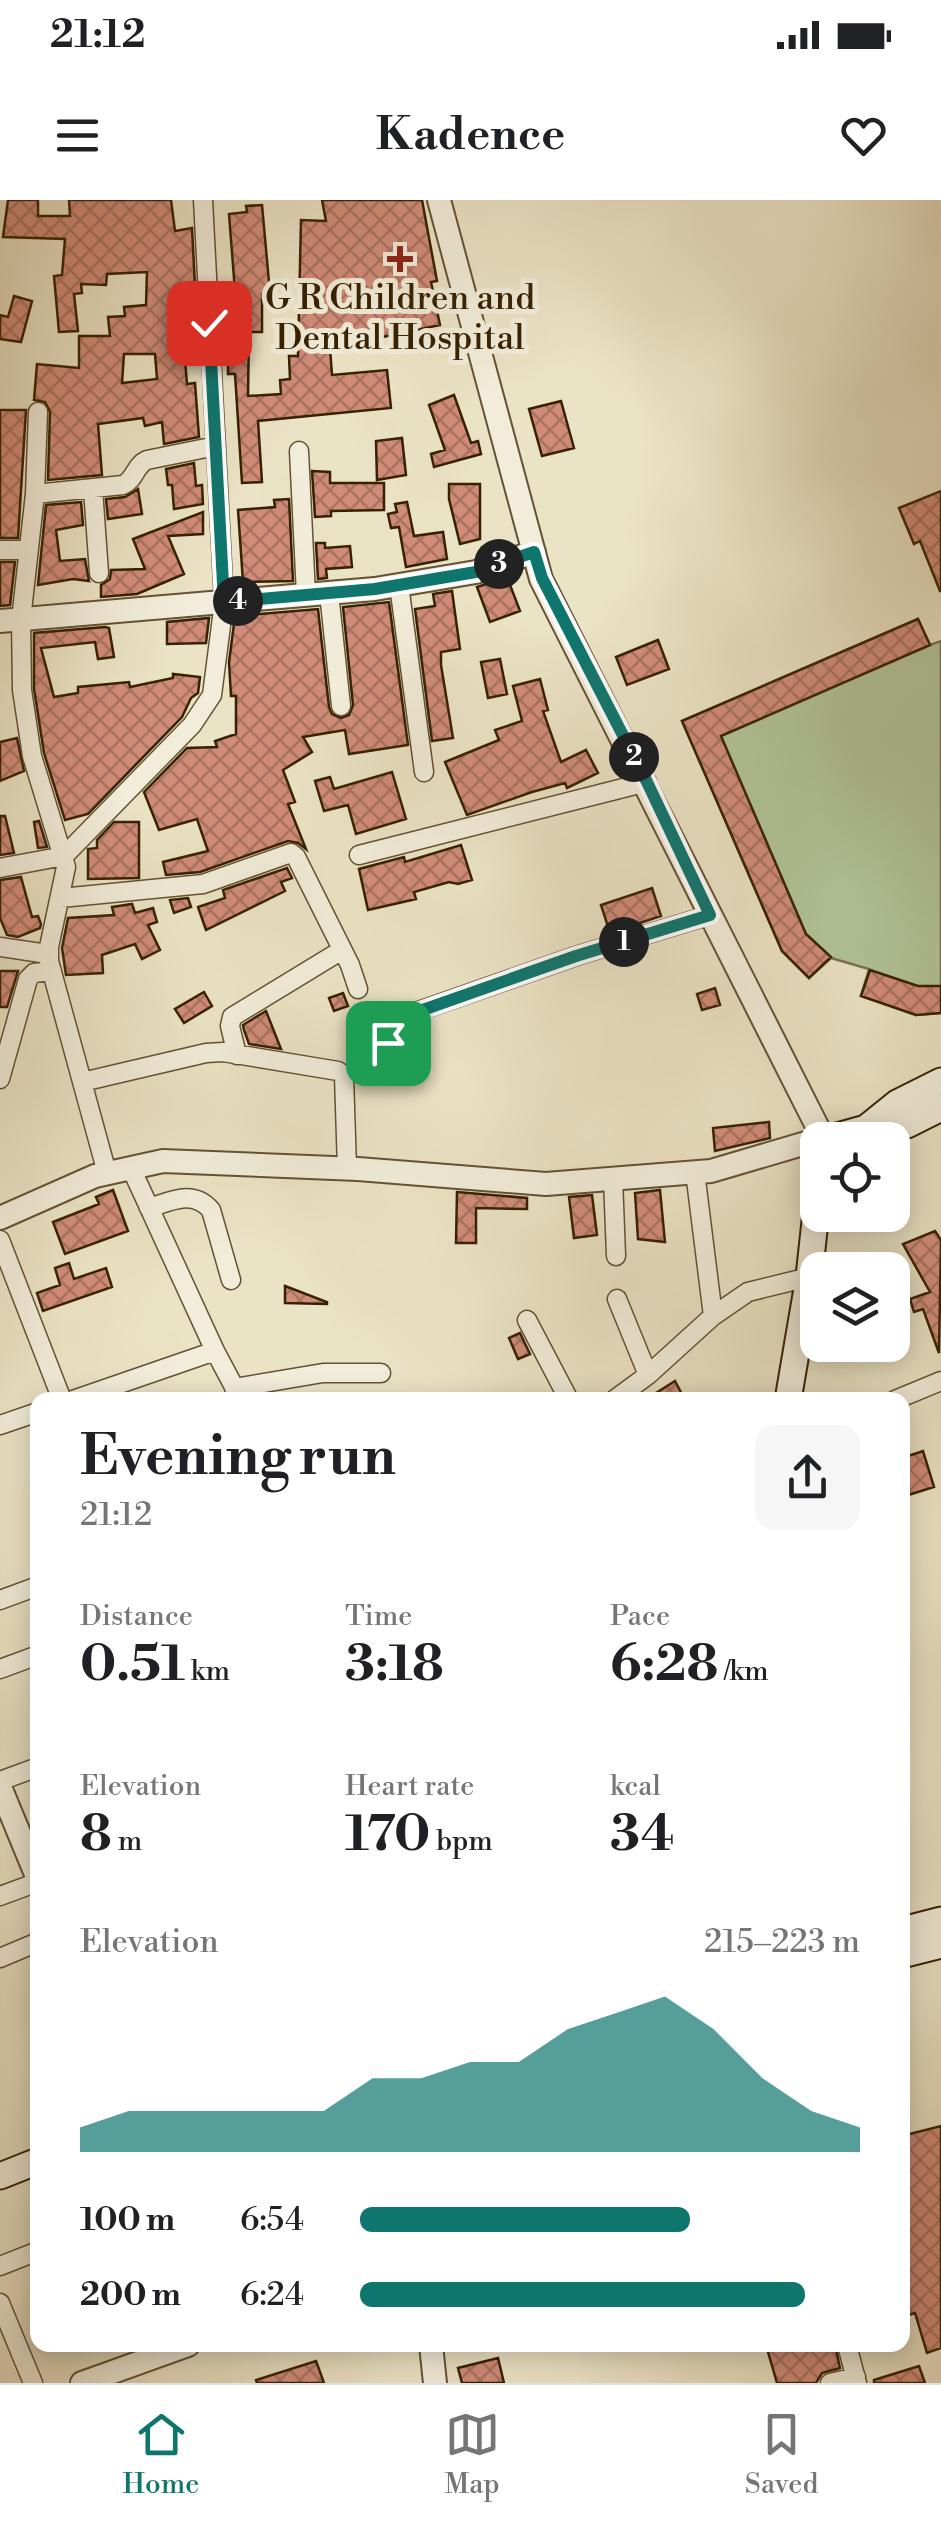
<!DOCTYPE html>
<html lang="en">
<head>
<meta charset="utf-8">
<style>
  body { margin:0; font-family:"Libre Bodoni",serif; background:#f6f6f6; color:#202124; height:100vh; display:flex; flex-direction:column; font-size:38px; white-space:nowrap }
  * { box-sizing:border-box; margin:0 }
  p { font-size:32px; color:#757577 }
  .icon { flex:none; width:55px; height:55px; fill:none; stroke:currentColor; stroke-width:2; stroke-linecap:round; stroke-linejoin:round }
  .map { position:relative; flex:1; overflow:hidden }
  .sheet { position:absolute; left:30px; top:1192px; width:880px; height:960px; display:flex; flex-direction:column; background:#fff; border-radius:20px; box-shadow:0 5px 25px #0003 }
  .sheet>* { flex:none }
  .tools { position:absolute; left:800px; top:922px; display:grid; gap:20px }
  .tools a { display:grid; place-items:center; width:110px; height:110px; border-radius:20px; background:#fff; box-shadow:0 5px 25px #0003; font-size:50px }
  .pin { position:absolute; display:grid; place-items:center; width:85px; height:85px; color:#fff; margin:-42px; border-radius:20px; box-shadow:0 5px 15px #0006 }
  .km { position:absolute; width:50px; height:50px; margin:-25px; border-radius:50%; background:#222; color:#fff; font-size:28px; line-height:50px; text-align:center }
  .round { display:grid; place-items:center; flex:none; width:105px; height:105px; border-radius:20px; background:#f6f6f6 }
  .headline { display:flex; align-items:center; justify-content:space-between; height:170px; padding:0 50px }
  h1 { font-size:55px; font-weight:700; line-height:75px }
  .figures { display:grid; grid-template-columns:repeat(3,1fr); gap:15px; height:170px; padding:10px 50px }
  .figures div { display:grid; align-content:center }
  .figures b { font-size:50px; font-weight:700 }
  .figures small { font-size:28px; font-weight:400 }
  .figures p { font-size:28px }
  .chart { height:280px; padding:20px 50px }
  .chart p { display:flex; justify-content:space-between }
  .chart svg { width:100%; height:180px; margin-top:10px; fill:#0f766e; opacity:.7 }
  ul { padding:0 50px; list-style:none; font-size:32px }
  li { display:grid; grid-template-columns:160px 120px 1fr; align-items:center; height:75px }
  li i { height:25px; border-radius:12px; background:#0f766e }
  .status { display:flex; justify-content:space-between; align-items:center; height:70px; padding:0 50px; background:#fff; direction:ltr }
  .status svg { height:28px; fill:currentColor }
  header { display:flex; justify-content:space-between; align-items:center; height:130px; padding:0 50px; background:#fff; font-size:45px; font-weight:700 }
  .dock { display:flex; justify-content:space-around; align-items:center; height:140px; border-top:2px solid #e0e0e0; background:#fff; font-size:28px; color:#757577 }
  .dock a { display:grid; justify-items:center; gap:5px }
  .dock .current { color:#0f766e }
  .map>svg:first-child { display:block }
  .park { fill:#b1c59a; stroke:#74734e; stroke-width:2.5 }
  .building { fill:url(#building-cross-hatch); stroke:#362102; stroke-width:2.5; fill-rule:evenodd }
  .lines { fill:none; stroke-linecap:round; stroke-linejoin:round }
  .minor-casing { stroke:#635233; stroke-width:21 }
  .tertiary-casing { stroke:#635233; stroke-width:26 }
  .secondary-casing { stroke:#362102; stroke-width:29 }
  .minor { stroke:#f2edda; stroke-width:18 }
  .tertiary { stroke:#f2edda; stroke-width:22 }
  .secondary { stroke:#f2edda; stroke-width:25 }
  .route-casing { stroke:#fff; stroke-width:20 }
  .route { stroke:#0f766e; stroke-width:12 }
  .poi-dot { fill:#8f2418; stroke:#f2edda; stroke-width:4 }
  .labels { text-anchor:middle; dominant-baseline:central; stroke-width:10; stroke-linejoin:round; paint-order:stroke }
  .poi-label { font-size:35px; fill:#362102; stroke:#f2edda }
</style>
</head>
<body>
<div class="status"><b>21:12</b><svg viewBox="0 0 49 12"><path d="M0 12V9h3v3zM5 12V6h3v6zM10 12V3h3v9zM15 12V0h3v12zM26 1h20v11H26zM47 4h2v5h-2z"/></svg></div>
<header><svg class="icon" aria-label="menu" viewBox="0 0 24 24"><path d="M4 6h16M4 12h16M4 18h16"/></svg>Kadence<svg class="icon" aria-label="heart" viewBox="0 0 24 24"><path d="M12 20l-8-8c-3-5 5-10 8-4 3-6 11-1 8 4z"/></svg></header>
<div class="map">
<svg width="941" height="2183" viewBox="0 0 941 2183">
  <defs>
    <pattern id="building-cross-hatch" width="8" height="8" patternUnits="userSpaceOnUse" patternTransform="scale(2.5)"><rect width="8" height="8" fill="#d18c79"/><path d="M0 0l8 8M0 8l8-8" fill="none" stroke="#aa7261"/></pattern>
  </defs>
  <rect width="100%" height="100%" fill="#ebe3c6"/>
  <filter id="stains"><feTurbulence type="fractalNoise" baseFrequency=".002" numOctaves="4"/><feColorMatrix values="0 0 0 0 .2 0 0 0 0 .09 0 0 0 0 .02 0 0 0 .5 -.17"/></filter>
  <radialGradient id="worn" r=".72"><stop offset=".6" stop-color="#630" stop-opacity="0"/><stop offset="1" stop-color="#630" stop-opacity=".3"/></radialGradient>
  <path class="park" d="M 918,419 L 930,445 L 941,441 L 941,813 L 916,815 L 861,796 L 869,769 L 831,758 L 809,778 L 782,751 L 682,521 Z"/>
  <path class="building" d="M 8,0 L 38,0 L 38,16 L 70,16 L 69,0 L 171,0 L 175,31 L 192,28 L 195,86 L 175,87 L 176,148 L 184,147 L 187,184 L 195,183 L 199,237 L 164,244 L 162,222 L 145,226 L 143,218 L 98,224 L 102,275 L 48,280 L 50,212 L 45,202 L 34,200 L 37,164 L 79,168 L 79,136 L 110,136 L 108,117 L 125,116 L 124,107 L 146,105 L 147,72 L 107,74 L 106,85 L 81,84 L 82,93 L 74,94 L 78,131 L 59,132 L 54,76 L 62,75 L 65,39 L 3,37 ZM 124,154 L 155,154 L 157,179 L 122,183 Z
    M 322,0 L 422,0 L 437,81 L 431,82 L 440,125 L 330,148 L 332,175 L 387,170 L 391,208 L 258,221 L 262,282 L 242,283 L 235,174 L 228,174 L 228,138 L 223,138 L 221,105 L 236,104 L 229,14 L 247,12 L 246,6 L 262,5 L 270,93 L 262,94 L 262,132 L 249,132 L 248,196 L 281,194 L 280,180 L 290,179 L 289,156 L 298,156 L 301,20 L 326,21 Z
    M 14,96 L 32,101 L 21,142 L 0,139 L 0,115 L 8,117 Z
    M 454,195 L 471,243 L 478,241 L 481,254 L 434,267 L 431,254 L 445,250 L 429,205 Z
    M 561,201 L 574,248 L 542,256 L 529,209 Z
    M 0,210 L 26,210 L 18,338 L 0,338 Z
    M 402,238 L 406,275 L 377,280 L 376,241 Z
    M 194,263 L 196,286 L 202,285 L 203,304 L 174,309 L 172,285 L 168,285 L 166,269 Z
    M 312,271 L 330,272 L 330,283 L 384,283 L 384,310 L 331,311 L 331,316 L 315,317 Z
    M 449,284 L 480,284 L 480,339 L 460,344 L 449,299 Z
    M 138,289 L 142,314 L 108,319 L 106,299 L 125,297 Z
    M 941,291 L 941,391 L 940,391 L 920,341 L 914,344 L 899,308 Z
    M 289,299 L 293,381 L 243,382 L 238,310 L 275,307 L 274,300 Z
    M 81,302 L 83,325 L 56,330 L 60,361 L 85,359 L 89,381 L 73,379 L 38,385 L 46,305 Z
    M 407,302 L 414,336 L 443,332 L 447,359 L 406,367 L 399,327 L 391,328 L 388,314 L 397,312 L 395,304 Z
    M 203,312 L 203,334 L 168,336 L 184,374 L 137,394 L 101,397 L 101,385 L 110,379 L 111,370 L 145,369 L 133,339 Z
    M 316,343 L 325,343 L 325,348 L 350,346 L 352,367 L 326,369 L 327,378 L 318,379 Z
    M 0,362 L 15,362 L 10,405 L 0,406 Z
    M 507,377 L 520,411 L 490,422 L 477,387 Z
    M 452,391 L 460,449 L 441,452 L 441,465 L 453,538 L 432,541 L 415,409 L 435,406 L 433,394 Z
    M 389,402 L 408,545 L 349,554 L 345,530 L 303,537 L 312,552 L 283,570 L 295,602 L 288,604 L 306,649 L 298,643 L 288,641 L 200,672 L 166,675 L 163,662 L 208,651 L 197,619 L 159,630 L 144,592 L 187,548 L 217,547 L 215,541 L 236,534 L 236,496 L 231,496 L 229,462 L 235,416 L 318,409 L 329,507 L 332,514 L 341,518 L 349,515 L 353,505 L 343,407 Z
    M 209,418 L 206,443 L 167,444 L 167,422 Z
    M 918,419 L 930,445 L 721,536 L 806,734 L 831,757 L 809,778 L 782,751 L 682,521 Z
    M 105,427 L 109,428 L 114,457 L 98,459 L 95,442 L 41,448 L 54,497 L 78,493 L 78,487 L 129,482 L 130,487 L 173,478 L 173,474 L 200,477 L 198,493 L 191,498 L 182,517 L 88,614 L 65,620 L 44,553 L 34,489 L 34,433 Z
    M 658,440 L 669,469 L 627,485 L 616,457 Z
    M 500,459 L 507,494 L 488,498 L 481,462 Z
    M 540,479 L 548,510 L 543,511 L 561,562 L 586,550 L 598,573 L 567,588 L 565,583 L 532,592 L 467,615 L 445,562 L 499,540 L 495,530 L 522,521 L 513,486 Z
    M 17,538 L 24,571 L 0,581 L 0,542 Z
    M 392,572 L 406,619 L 356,634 L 348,605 L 324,611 L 315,581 L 330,577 L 334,589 Z
    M 0,616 L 5,616 L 14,653 L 0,655 Z
    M 39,621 L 47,647 L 38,648 L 34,622 Z
    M 114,622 L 139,622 L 139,678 L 88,679 L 88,649 L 97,648 L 97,640 Z
    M 461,645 L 472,680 L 458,684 L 449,682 L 414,692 L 416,699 L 368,710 L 359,669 L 404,657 L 405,662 Z
    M 287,668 L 292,678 L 281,682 L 285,691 L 206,730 L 198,707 L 225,698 L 223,690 Z
    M 21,677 L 32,717 L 38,716 L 41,724 L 40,728 L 18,737 L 7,735 L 0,718 L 0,680 Z
    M 652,688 L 661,716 L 610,733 L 601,705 Z
    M 188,698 L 191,707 L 174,713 L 170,700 Z
    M 132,704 L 135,713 L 153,708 L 157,722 L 148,725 L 160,750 L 142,759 L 135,744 L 102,755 L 103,773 L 66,775 L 62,748 L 68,718 L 114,715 L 112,707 Z
    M 870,770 L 918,786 L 941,786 L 941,813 L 916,815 L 861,796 Z
    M 0,771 L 18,771 L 7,807 L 0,807 Z
    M 715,788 L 720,805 L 702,810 L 697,794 Z
    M 204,792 L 212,806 L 184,823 L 175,809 Z
    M 343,793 L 348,806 L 334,811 L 329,798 Z
    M 266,811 L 281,849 L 249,844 L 244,830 L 243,825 Z
    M 769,922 L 770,938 L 715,951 L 713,928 Z
    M 113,990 L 128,1031 L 65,1054 L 53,1022 L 99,1004 L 96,997 Z
    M 660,990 L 665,1042 L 638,1039 L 635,993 Z
    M 457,992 L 527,998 L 527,1009 L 476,1008 L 476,1043 L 456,1043 Z
    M 592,995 L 597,1035 L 574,1038 L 569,997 Z
    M 935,1031 L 941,1040 L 939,1153 L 923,1109 L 914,1112 L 910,1099 L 930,1092 L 903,1044 Z
    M 69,1063 L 74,1079 L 106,1068 L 112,1087 L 43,1111 L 37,1093 L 60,1085 L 55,1068 Z
    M 285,1086 L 327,1102 L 327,1104 L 285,1103 Z
    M 520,1133 L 530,1154 L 518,1159 L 509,1138 Z
    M 675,1181 L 685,1200 L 645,1200 Z
    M 923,1251 L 934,1287 L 902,1297 L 902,1258 Z
    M 941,1926 L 941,2148 L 927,2153 L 915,2113 L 902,2117 L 902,1936 Z
    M 766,2145 L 835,2145 L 840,2168 L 822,2173 L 816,2183 L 777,2183 Z
    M 498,2158 L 504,2183 L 462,2183 L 458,2168 Z
    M 316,2161 L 324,2183 L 257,2183 L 256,2180 Z
    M 919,2166 L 925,2183 L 874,2183 L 874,2180 Z"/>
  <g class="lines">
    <defs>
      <path id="minor" d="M 38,212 L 35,294 L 21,420 L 22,490 L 32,556 L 66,667 L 49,747 L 49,761 L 107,973
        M 299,251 L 306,395
        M 93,289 L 99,373
        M 35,294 L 123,285 C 135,280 135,265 147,260 L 216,246
        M 0,350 L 29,350
        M 399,385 L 424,572
        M 329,393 L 341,506
        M 359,655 L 647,582
        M 0,668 L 64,656 L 192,525 L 212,495 L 224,402 L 203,0
        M 61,698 L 203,684 L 291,653 L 296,657 L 350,765 L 358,789
        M 0,747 L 48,754
        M 388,843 L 399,818 L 576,756 L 710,715
        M 237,855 L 230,826 L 232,817 L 342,750
        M 0,879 L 28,779 L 34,773 L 52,771
        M 82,882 L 206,853 L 223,852 L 338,871 L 344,876 L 347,969
        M 131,968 L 215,1151
        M 695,972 L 713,1116
        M 613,978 L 616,1056
        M 149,1008 C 171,1001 193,989 211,1010 L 231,1080
        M 0,1040 L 62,1200
        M 617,1099 L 648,1175
        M 527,1120 L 569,1200
        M 234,1188 L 323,1173 L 381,1173
        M 73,1200 L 215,1151 L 241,1200
        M 614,1200 L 648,1175 L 713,1116 L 748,1092 L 809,1077
        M 895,1200 L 941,1181
        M 0,1225 L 38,1212
        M 0,1400 L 38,1386
        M 0,1469 L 38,1455
        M 0,1581 L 38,1567
        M 0,1696 L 38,1682
        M 0,1758 L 38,1742
        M 0,2066 L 38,2051
        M 0,2103 L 33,2183
        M 847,2145 L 857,2183
        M 830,2183 L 856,2177"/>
      <path id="tertiary" d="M 0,421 L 375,389 L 476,372 L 534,352
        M 0,1018 L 95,976 L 163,961 L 358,969 L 546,984 L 711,971 L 823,938 L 541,379 L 439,0
        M 0,1587 L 38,1679
        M 431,2145 L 435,2183
        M 82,2183 L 188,2145"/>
      <path id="secondary" d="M 866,928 L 897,903 L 941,881
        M 823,940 L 866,928 L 907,925 L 941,908
        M 788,1200 L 809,1077 L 818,993
        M 902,1730 L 941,1720
        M 902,1755 L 941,1745
        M 0,1976 L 38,1961"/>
    </defs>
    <use href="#minor" class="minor-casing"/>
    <use href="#tertiary" class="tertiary-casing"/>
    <use href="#secondary" class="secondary-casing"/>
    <use href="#minor" class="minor"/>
    <use href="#tertiary" class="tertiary"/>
    <use href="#secondary" class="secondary"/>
  </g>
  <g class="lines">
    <defs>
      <path id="route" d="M 209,123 L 224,402 L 375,389 L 476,372 L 534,352 L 542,378 L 647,582 L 710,715 L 576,756 L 400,818 L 388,843"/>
    </defs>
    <use href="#route" class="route-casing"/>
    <use href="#route" class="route"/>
  </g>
  <path class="poi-dot" d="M395 44h10v10h10v10h-10v10h-10v-10h-10v-10h10z"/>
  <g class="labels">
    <g class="poi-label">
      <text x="400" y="98">G R Children and<tspan x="400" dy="40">Dental Hospital</tspan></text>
    </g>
  </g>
  <rect width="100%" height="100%" filter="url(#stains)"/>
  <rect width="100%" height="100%" fill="url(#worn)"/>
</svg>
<div class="tools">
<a><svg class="icon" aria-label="locate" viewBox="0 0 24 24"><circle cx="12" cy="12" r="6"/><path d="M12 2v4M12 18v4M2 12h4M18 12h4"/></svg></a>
<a><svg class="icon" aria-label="layers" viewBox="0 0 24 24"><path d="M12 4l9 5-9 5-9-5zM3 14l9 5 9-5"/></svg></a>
</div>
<div class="pin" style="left:388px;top:843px;background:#1e9e55"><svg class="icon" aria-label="arrive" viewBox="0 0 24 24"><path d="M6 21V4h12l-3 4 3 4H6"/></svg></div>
<div class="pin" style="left:209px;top:123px;background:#d93025"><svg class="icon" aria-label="check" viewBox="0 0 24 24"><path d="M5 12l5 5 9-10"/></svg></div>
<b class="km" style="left:624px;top:742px">1</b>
<b class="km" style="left:634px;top:557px">2</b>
<b class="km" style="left:499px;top:364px">3</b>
<b class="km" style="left:238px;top:401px">4</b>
<section class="sheet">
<div class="headline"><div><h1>Evening run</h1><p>21:12</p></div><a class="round"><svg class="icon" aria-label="share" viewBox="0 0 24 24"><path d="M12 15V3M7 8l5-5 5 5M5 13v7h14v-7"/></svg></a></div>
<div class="figures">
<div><p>Distance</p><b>0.51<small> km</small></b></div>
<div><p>Time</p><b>3:18</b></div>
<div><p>Pace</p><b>6:28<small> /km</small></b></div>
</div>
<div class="figures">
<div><p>Elevation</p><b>8<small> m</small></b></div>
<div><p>Heart rate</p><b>170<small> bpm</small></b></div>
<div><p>kcal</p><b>34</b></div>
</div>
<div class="chart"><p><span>Elevation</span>215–223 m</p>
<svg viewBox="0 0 160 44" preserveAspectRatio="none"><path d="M0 44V38L10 34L20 34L30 34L40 34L50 34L60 26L70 26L80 22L90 22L100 14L110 10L120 6L130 14L140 26L150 34L160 38V44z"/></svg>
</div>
<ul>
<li><b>100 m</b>6:54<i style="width:66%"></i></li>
<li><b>200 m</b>6:24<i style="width:89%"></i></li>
</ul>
</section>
</div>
<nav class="dock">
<a class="current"><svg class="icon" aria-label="home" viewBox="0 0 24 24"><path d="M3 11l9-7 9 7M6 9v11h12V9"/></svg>Home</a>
<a><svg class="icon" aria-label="map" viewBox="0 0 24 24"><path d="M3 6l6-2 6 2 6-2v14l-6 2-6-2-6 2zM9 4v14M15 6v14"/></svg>Map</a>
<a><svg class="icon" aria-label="saved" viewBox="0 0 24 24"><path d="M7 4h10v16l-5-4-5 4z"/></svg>Saved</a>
</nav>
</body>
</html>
